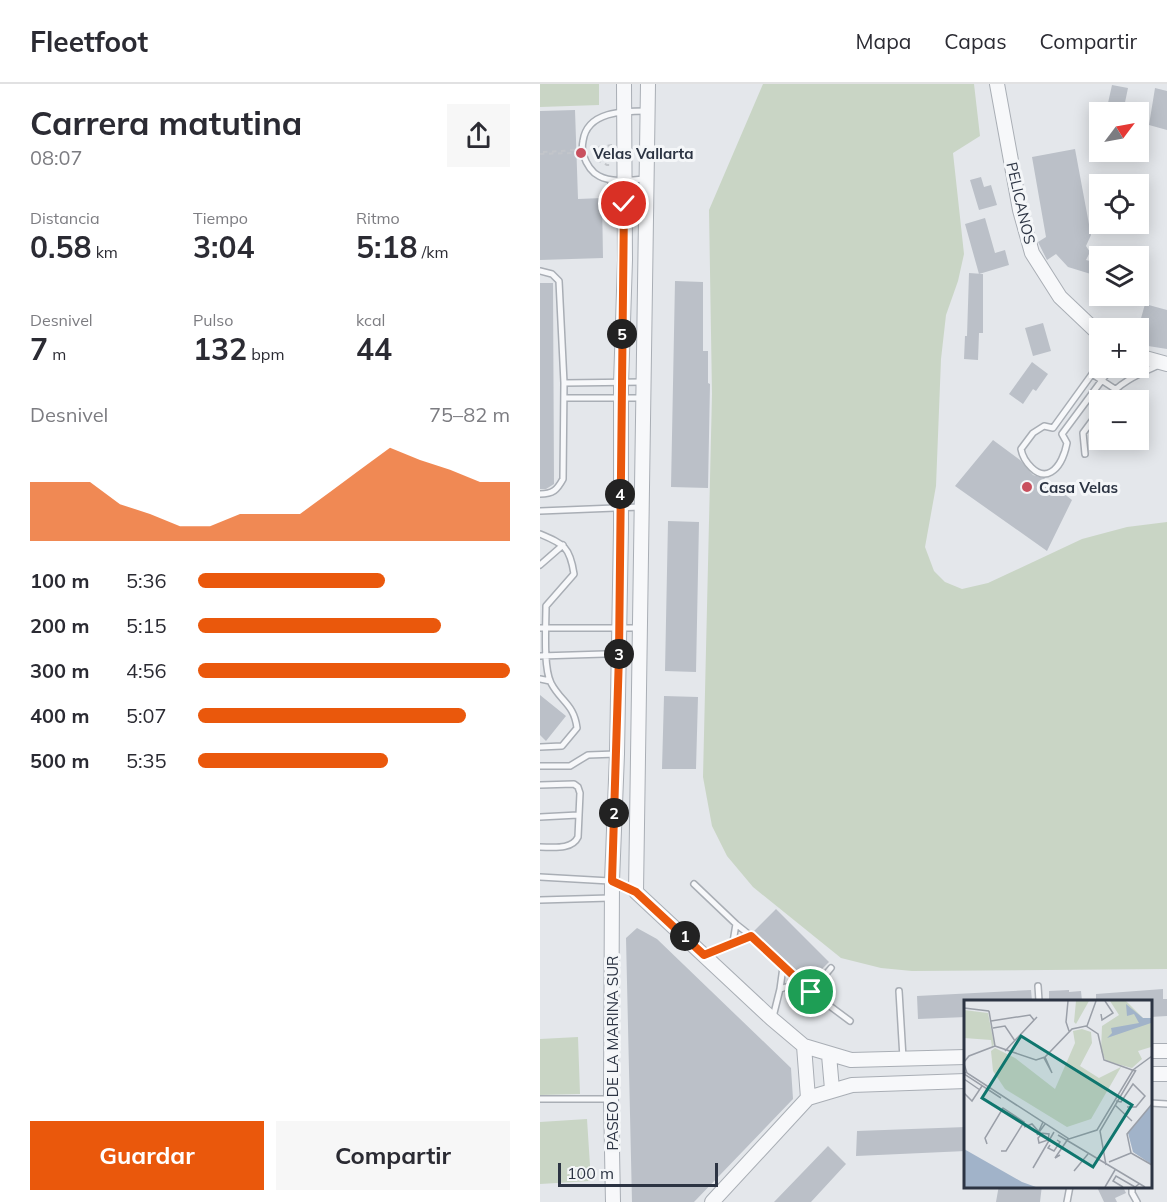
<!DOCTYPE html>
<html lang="es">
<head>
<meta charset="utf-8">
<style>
  body { margin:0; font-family:Mulish,sans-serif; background:#f7f7f7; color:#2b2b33; height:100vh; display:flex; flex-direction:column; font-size:22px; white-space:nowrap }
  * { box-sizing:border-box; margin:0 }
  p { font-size:20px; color:#7c7c81 }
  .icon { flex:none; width:33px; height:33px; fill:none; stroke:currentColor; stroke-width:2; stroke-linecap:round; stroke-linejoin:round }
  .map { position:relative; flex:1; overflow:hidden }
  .sheet { display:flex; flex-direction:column; background:#fff; width:540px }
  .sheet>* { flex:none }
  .needle { width:39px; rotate:58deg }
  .controls { position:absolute; left:549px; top:18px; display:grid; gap:12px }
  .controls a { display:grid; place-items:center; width:60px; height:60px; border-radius:0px; background:#fff; box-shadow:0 3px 15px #0003; font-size:30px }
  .scale { position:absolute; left:18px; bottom:15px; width:160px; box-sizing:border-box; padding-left:6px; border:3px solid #2c3443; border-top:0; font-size:16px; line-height:21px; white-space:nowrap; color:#2c3443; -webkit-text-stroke:4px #f4f6f8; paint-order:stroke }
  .pin { position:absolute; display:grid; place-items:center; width:51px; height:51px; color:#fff; margin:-26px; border:3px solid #fff; border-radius:50%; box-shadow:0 2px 6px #0007 }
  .km { position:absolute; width:30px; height:30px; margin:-15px; border-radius:50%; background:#222; color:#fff; font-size:16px; line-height:30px; text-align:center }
  .round { display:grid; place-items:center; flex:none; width:63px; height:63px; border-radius:0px; background:#f7f7f7 }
  .overview { display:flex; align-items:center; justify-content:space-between; height:102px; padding:0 30px }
  h1 { font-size:33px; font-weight:700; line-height:45px }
  .figures { display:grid; grid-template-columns:repeat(3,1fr); gap:9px; height:102px; padding:6px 30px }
  .figures div { display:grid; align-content:center }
  .figures b { font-size:30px; font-weight:700 }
  .figures small { font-size:16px; font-weight:400 }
  .figures p { font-size:16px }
  .chart { height:168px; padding:12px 30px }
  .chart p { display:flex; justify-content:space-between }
  .chart svg { width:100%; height:108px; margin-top:6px; fill:#ea580c; opacity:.7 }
  .action { display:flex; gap:12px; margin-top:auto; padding:12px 30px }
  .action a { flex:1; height:69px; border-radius:0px; background:#ea580c; color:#fff; font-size:24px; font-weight:700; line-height:69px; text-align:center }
  .action a+a { background:#f7f7f7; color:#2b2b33 }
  ul { padding:0 30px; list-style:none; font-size:20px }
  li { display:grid; grid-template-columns:96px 72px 1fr; align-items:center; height:45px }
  li i { height:15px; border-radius:8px; background:#ea580c }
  header { display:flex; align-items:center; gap:36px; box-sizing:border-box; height:84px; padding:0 30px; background:#fff; border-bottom:2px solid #e1e1e2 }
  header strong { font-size:28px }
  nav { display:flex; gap:33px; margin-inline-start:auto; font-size:21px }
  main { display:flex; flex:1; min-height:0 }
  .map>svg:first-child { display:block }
  .green { fill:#c9d5c5 }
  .building { fill:#bbc0c8 }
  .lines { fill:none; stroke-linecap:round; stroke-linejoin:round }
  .service-casing { stroke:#a9aeb5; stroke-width:8 }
  .tertiary-casing { stroke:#a9aeb5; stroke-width:16 }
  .path { stroke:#c2c5ca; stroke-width:2; stroke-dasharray:4.5 4.5; stroke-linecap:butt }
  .service { stroke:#f7f8fa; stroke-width:5 }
  .tertiary { stroke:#f7f8fa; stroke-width:14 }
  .route-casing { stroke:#fff; stroke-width:12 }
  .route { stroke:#ea580c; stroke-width:8 }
  .poi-dot { fill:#c9505e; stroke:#f4f6f8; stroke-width:2 }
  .labels { text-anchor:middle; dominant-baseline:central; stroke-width:6; stroke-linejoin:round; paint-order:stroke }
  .poi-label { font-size:15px; font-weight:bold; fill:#2c3443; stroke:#f4f6f8; text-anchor:start }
  .street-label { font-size:15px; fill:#2c3443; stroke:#f4f6f8 }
  .inset-road { fill:none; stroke:#9a9fa8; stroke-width:1.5 }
  .view { fill:#0f766e; fill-opacity:0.15; stroke:#0f766e; stroke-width:3 }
  .inset-edge { fill:none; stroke:#2c3443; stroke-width:3 }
</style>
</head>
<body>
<header>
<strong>Fleetfoot</strong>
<nav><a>Mapa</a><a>Capas</a><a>Compartir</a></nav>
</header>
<main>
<section class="sheet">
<div class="overview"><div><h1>Carrera matutina</h1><p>08:07</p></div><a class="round"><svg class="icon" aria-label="share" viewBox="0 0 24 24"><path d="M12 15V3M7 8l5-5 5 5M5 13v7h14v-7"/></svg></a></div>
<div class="figures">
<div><p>Distancia</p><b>0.58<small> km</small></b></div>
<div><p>Tiempo</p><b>3:04</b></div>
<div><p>Ritmo</p><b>5:18<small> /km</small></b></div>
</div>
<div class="figures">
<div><p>Desnivel</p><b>7<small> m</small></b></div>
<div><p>Pulso</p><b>132<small> bpm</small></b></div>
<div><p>kcal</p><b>44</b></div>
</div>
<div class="chart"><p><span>Desnivel</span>75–82 m</p>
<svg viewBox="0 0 160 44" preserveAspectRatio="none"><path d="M0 44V20L10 20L20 20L30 29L40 33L50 38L60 38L70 33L80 33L90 33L100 24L110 15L120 6L130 11L140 15L150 20L160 20V44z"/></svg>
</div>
<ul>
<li><b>100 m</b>5:36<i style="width:60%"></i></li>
<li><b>200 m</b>5:15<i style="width:78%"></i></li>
<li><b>300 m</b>4:56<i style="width:100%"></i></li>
<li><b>400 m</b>5:07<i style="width:86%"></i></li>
<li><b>500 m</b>5:35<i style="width:61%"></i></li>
</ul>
<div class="action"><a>Guardar</a><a>Compartir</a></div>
</section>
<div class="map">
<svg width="627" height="1118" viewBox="0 0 627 1118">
  <rect width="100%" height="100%" fill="#e4e7eb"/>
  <path class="green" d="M 0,0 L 59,0 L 59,21 L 0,23 Z
    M 223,0 L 434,0 L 440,52 L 413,69 L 424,170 L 418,197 L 406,231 L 401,275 L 396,402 L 385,463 L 394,487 L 405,498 L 422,505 L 448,499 L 542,455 L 587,443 L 627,438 L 627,885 L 372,887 L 341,884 L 301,874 L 213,803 L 187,772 L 172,742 L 163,693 L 172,310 L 169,126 Z
    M 38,953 L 40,1010 L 0,1011 L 0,955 Z
    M 47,1035 L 51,1097 L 0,1100 L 0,1038 Z"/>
  <path class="building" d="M 572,1 L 588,4 L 583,28 L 566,28 Z
    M 615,4 L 627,7 L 627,46 L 609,41 Z
    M 35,26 L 38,115 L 62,114 L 63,174 L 0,176 L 0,27 Z
    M 535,65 L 551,151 L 546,162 L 550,168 L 546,176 L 554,178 L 554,191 L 528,183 L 516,170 L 507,176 L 498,158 L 506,153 L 492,73 Z
    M 441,93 L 444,103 L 451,101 L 457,121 L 439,126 L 430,96 Z
    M 445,134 L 455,169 L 465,166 L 469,181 L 439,190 L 425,140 Z
    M 429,189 L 443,190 L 443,249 L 439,249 L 438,276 L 424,275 L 425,252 L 427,252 Z
    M 135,197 L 163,198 L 163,267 L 168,267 L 168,299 L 170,300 L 168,404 L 131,403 Z
    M 0,199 L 13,199 L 14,400 L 6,405 L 0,405 Z
    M 605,220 L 627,226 L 627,265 L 602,261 L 605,249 L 598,247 L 598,245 Z
    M 503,239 L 511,267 L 493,272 L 485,244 Z
    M 492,278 L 508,290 L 496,307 L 493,305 L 483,320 L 469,310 Z
    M 453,356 L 480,376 L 493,391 L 504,394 L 532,416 L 507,467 L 415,402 Z
    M 128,437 L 159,438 L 156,588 L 125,587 Z
    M 0,611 L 26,632 L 6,657 L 0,651 Z
    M 124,612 L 158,613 L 156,685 L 122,685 Z
    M 236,825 L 289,878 L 268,899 L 213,848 Z
    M 97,844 L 117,855 L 251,984 L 253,1015 L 154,1118 L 92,1118 L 86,854 Z
    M 623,905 L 623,915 L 627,915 L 627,932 L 610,933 L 610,917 L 556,917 L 556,910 Z
    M 491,906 L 492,917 L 426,917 L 426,933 L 378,935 L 377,912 Z
    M 529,906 L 529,908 L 541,907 L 542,917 L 509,917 L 509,907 Z
    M 426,1043 L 426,1067 L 316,1072 L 317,1047 Z
    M 288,1062 L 306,1080 L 271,1118 L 234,1118 Z
    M 459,1101 L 502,1101 L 500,1118 L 456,1118 Z
    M 556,1101 L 582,1101 L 586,1109 L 575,1114 L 577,1118 L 564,1118 Z"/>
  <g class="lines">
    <defs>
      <path id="service" d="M 105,95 C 91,96 72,99 59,92 C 51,88 46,79 43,70 C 42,65 42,62 43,57 C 47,27 84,27 107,27
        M 66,120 L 106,119
        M 71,120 L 71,96
        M 0,187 L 12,190 L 19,197 L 24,299 L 23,395 C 17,406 13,410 0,410
        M 560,279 L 513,344 L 504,342 L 493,349 L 481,365 C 483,376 497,396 511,388 C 520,383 525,369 527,359 L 522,350 L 571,284
        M 552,290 L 575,305
        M 24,299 L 103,298
        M 24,314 L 103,314
        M 566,316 C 579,298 599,290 619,281
        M 545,370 L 543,349 L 560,326
        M 0,427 L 100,423
        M 0,450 C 24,460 30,463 34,490 L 6,522 C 6,541 3,583 11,599 C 21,618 34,620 37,644 L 22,662 L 0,663
        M 0,481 L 23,461
        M 0,544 L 99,544
        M 0,572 L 97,569
        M 0,595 L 10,597
        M 0,682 L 30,682 L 48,671 L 76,670
        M 0,701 L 34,700 L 38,703 L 40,709 L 38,753 C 32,766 13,763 0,763
        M 0,733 L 38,731
        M 0,793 L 70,797
        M 154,800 L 196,840
        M 0,816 L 70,814
        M 193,858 L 196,840 L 211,852
        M 164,871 L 211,852 L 243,883 L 240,905 L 233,933
        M 243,883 L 271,908 L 310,937
        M 498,902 L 499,917
        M 240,905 L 259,899
        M 359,907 L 363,974
        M 271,908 L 291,884
        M 0,1015 L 69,1015
        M 610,1019 L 627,1020
        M 592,1102 L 592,1109 L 597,1118
        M 527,1118 L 530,1102"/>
      <path id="tertiary" d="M 108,0 L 96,808 L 232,935 L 264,962 L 311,976 L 426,973
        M 457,0 L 480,126 L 492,169 L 520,213 L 560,251
        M 598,272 L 627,280
        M 264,962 L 268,1014
        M 610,967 L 627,967
        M 289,971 L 292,1005
        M 610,990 L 627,990
        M 73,1118 L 71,1015 L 72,797 L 77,670 L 81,445 L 81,300 L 85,176 L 84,0
        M 172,1118 L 268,1014 L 312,1001 L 426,997"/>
    </defs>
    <use href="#service" class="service-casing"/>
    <use href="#tertiary" class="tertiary-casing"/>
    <path class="path" d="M 72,61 L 58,63 L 57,76 L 67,81 L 73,81
      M 3,68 L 36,66
      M 0,70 L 34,69"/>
    <use href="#service" class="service"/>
    <use href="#tertiary" class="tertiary"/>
  </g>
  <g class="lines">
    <defs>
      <path id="route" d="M 84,120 L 79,570 L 72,797 L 96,808 L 164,871 L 211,852 L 271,908"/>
    </defs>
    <use href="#route" class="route-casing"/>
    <use href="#route" class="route"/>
  </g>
  <g class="poi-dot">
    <circle cx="41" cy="69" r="6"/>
    <circle cx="487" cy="403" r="6"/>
  </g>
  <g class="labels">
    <g class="poi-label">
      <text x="53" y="69">Velas Vallarta</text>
      <text x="499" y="403">Casa Velas</text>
    </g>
    <g class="street-label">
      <text transform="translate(481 119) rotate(77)">PELICANOS</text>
      <text transform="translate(72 969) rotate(-90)">PASEO DE LA MARINA SUR</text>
    </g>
  </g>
  <g transform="translate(424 916)">
    <rect width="188" height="188" fill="#e4e7eb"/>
    <path d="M 112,1 L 125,1 L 112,24 L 110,22 ZM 146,1 L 162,1 L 179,18 L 187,18 L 187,47 L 174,51 L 178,59 L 168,68 L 142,61 L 137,51 L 138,26 L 155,15 ZM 0,10 L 24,13 L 30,44 L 28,47 L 27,40 L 0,38 ZM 118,29 L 127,32 L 128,43 L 116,66 L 135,78 L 157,67 L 127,119 L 103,127 L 41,89 L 29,71 L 27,51 L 31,48 L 51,58 L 91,89 L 111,43 L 109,31 Z" fill="#c9d5c5"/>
    <path d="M 162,4 L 179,18 L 187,18 L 187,23 L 143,38 L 148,33 L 147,28 L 175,23 L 170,14 L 163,16 ZM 187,105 L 187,164 L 169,152 L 164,133 ZM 0,149 L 58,182 L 72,187 L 0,187 Z" fill="#a1b3c9"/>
    <path class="inset-road" d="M 104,1 L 102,22 L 105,31M 0,8 L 25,11M 25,11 L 31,46M 137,14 L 138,20 L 149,13 L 141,1M 27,21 L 66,15 L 70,20M 123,26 L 132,1M 29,28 L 41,26 L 51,41M 31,46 L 72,60 L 81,57 L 108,29 L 122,26 L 134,34 L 140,60 L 171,71M 41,51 L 73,17M 80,58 L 88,73 L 81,57M 0,62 L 5,56 L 31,46M 0,64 L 3,73 L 105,139 L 133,130 L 169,70 L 188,56M 2,72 L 0,74 L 37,98M 0,79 L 16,90M 0,93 L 8,101 L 18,86M 152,101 L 157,102 L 169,84 L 181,96 L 172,107 L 163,107M 188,104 L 163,134 L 167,153 L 188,165M 151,105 L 168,121M 79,122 L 73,135 L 81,124M 60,127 L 68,124 L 76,133 L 85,134 L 84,140 L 75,143 L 74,138 L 78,134M 94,135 L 181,187M 23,144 L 21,138 L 39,108 L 60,122 L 42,151 L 37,151M 86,145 L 84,148 L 90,151 L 96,142 L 93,140M 96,155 L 91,158 L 104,139M 145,162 L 167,153M 142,165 L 136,131 L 172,70M 69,168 L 90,132M 110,171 L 124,154M 141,187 L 151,170M 159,187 L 149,181 L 152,176 L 171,187 L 175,184"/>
    <path class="view" d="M 57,36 L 168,105 L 129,167 L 18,98 Z"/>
    <rect width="188" height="188" class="inset-edge"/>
  </g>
</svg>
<div class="controls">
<a><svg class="needle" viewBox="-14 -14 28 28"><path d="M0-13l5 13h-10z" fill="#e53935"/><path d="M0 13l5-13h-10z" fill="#7c7c81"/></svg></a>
<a><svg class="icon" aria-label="locate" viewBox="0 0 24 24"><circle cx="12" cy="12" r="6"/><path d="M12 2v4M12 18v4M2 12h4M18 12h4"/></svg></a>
<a><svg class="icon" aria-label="layers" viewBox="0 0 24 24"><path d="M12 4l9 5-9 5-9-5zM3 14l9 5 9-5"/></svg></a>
<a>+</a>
<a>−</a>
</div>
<div class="scale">100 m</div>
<div class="pin" style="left:271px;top:908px;background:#1e9e55"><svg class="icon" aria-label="arrive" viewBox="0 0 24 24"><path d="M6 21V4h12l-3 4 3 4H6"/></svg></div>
<div class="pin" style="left:84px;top:120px;background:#d93025"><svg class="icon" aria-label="check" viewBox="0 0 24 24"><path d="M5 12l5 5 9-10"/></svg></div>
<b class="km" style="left:145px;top:852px">1</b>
<b class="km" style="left:74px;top:729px">2</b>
<b class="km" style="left:79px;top:570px">3</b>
<b class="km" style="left:80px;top:410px">4</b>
<b class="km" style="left:82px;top:250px">5</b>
</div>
</main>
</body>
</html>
